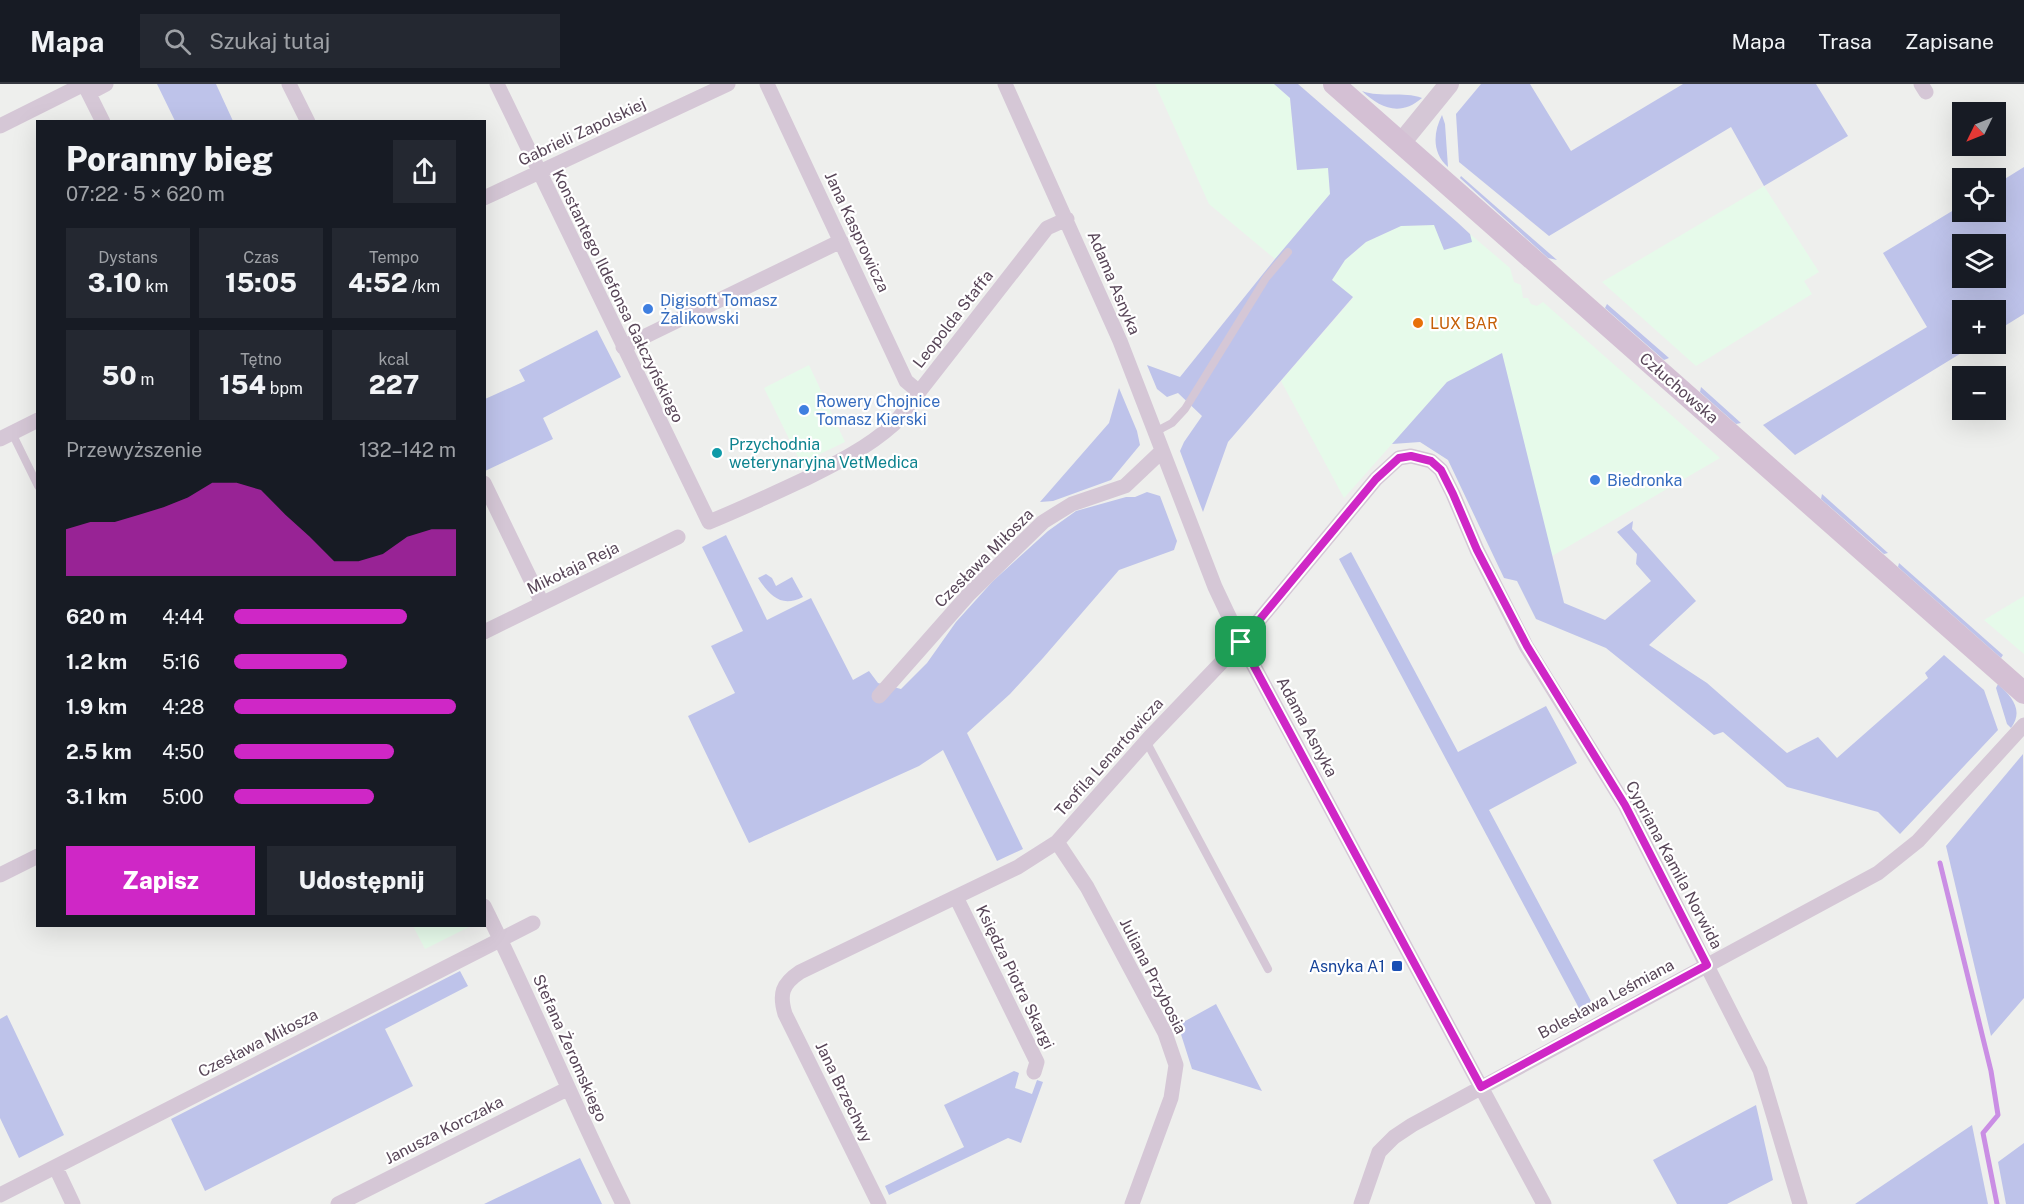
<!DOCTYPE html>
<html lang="pl">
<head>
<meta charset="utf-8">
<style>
  body { margin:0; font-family:"Public Sans",sans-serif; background:#242831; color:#f1f3f6; height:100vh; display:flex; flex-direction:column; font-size:22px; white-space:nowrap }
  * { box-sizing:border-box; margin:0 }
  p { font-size:20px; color:#9ea1a6 }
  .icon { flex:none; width:33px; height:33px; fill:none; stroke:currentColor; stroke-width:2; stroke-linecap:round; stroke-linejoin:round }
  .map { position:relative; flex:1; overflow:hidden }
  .drawer { position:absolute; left:36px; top:36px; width:450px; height:807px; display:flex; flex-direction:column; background:#171b24; border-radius:0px; box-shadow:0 6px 24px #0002 }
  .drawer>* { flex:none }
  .needle { width:39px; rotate:227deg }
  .controls { position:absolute; left:1952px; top:18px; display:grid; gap:12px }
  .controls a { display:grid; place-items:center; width:54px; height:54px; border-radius:0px; background:#171b24; box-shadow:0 6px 24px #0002; font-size:30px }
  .pin { position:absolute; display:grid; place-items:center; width:51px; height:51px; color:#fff; margin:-26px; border-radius:12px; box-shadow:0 3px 9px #0006 }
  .round { display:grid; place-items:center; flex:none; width:63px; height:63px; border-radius:0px; background:#242831 }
  .summary { display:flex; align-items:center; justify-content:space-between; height:102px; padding:0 30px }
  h1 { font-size:33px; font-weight:800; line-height:45px }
  .figures { display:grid; grid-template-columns:repeat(3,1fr); gap:9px; height:102px; padding:6px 30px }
  .figures div { display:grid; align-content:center; border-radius:0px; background:#242831; text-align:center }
  .figures b { font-size:26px; font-weight:800 }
  .figures small { font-size:16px; font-weight:400 }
  .figures p { font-size:16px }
  .chart { height:168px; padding:12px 30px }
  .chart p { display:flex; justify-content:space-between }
  .chart svg { width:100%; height:108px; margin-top:6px; fill:#cf27c6; opacity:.7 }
  .button { display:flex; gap:12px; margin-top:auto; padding:12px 30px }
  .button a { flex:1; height:69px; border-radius:0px; background:#cf27c6; color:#fff; font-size:24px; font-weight:800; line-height:69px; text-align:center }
  .button a+a { background:#242831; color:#f1f3f6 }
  ul { padding:0 30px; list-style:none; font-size:20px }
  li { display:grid; grid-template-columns:96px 72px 1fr; align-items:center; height:45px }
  li i { height:15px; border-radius:8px; background:#cf27c6 }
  header { display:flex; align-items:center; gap:36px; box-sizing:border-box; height:84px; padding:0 30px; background:#171b24; border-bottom:2px solid #363941 }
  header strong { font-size:28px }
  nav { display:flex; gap:33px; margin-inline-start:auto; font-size:21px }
  .search { width:420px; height:54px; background:#242831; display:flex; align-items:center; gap:15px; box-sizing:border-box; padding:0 21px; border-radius:0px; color:#9ea1a6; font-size:22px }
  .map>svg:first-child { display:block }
  .commercial { fill:#e6faea }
  .green { fill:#bec3ea; fill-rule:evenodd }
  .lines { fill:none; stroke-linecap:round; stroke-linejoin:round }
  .stream { stroke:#ca8ee4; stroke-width:5 }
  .service { stroke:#d5c7d6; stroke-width:8 }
  .minor { stroke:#d5c7d6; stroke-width:15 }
  .tertiary { stroke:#d5c7d6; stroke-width:20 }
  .secondary { stroke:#d4c0d4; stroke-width:22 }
  .route-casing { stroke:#fff; stroke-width:12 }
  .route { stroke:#cf27c6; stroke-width:8 }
  .shop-dot { fill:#3f7fe0; stroke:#fff; stroke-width:2 }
  .food-dot { fill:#e8710a; stroke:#fff; stroke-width:2 }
  .culture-dot { fill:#0f9aa8; stroke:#fff; stroke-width:2 }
  .transit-dot { fill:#1a4fb4; stroke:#fff; stroke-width:2 }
  .labels { text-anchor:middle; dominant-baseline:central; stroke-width:4.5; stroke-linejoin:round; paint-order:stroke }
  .street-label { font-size:16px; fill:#584658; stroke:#fff }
  .shop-label { font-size:16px; fill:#366cbe; stroke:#fff; text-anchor:start }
  .food-label { font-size:16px; fill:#c56008; stroke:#fff; text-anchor:start }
  .culture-label { font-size:16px; fill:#0d838f; stroke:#fff; text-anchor:start }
  .transit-label { font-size:16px; fill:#164399; stroke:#fff; text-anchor:end }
</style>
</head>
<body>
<header>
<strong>Mapa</strong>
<div class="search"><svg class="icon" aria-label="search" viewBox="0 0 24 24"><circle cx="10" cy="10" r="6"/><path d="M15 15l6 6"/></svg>Szukaj tutaj</div>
<nav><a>Mapa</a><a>Trasa</a><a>Zapisane</a></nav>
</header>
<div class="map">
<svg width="2024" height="1120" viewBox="0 0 2024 1120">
  <rect width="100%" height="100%" fill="#eeefed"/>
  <path class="commercial" d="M 1155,0 L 1274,0 L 1290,14 L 1297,86 L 1328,83 L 1330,110 L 1275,175 L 1209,120 Z
    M 1764,102 L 1819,188 L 1804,197 L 1812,210 L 1696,282 L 1602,198 Z
    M 1434,141 L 1471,158 L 1470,150 L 1510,184 L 1514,198 L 1521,201 L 1523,214 L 1528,214 L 1531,220 L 1537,222 L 1543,218 L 1720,374 L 1552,472 L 1502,270 L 1447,298 L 1344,414 L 1281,297 L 1353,214 L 1332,196 L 1345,176 L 1366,158 L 1401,142 Z
    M 809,281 L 845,358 L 801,379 L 764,304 Z
    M 2024,512 L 2024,570 L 1984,536 Z
    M 413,842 L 471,842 L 425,865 Z"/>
  <path class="green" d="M 157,0 L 216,0 L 233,37 L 175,37 Z
    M 1274,0 L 1298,0 L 1457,138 L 1470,150 L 1472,158 L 1444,166 L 1434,141 L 1401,142 L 1366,158 L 1345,176 L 1332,196 L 1353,213 L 1228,358 L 1203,428 L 1180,367 L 1184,358 L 1202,332 L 1178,309 L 1167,313 L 1157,305 L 1147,281 L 1180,293 L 1275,175 L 1330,110 L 1328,84 L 1297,86 L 1290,14 Z
    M 1481,0 L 1530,0 L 1571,67 L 1683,0 L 1816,0 L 1848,52 L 1764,102 L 1731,43 L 1549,152 L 1459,78 L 1456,30 Z
    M 1362,7 C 1381,14 1403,7 1422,14 C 1400,33 1380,24 1362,7 Z
    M 1442,31 L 1445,40 L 1448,83 C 1432,69 1433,49 1442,31 Z
    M 2024,83 L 2024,230 L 1995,248 L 1995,226 L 1962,226 L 1962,260 L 1976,260 L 1795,371 L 1763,341 L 1927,243 L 1883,169 L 1962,121 L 1962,128 L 1995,128 L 1995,101 ZM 1962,160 L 1995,160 L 1995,194 L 1962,194 Z
    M 1461,92 L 1557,176 L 1548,174 L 1460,94 Z
    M 1607,220 L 1669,274 L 1664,276 L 1605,224 Z
    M 597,246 L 621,293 L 543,334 L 553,355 L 485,387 L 485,315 L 525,297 L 519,286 Z
    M 1502,269 L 1564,519 L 1605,536 L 1651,497 L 1636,480 L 1637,470 L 1617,448 L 1633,437 L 1632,445 L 1696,517 L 1649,561 L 1707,599 L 1787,669 L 1818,653 L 1837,674 L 1928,594 L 1925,589 L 1944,571 L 1984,606 L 1998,646 L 1900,750 L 1878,728 L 1787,703 L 1723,648 L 1714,651 L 1606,564 L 1536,535 L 1517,497 L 1504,494 L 1448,376 L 1420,358 L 1392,360 L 1447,298 Z
    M 1701,303 L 1741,339 L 1736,340 L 1700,308 Z
    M 1119,304 L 1137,347 L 1140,361 L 1111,396 L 1053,417 L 1040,418 L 1109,339 Z
    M 1147,408 L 1160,412 L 1177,457 L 1174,466 L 1119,486 L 1043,574 L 1010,610 L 967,649 L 1023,765 L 997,777 L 943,666 L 919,682 L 749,759 L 688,632 L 735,609 L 711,562 L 743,547 L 702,463 L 726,451 L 767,536 L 811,514 L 853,596 L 869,587 L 878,599 L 901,605 L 927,579 L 956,538 L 993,497 L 1048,447 L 1076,427 L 1126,413 L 1135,413 Z
    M 1822,410 L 1888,469 L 1884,470 L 1821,415 Z
    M 1351,468 L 1458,668 L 1546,622 L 1577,679 L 1489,726 L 1592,919 L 1580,926 L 1339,475 Z
    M 1899,479 L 2003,571 L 2001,574 L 1898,483 Z
    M 766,490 L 772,494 L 776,502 L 792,493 L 803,513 C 781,524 770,512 758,494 Z
    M 1998,600 C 2012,613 2024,626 2011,644 L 2007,640 L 1996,604 Z
    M 2023,670 L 2024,914 L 1991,952 L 1946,762 Z
    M 460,887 L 468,902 L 385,945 L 413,1002 L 205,1107 L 171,1035 Z
    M 1216,920 L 1262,1007 L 1192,985 L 1178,941 Z
    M 7,931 L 64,1051 L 19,1074 L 0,1034 L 0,935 Z
    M 1014,987 L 1019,989 L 1015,1004 L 1032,1010 L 1037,996 L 1043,998 L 1021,1059 L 1008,1054 L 889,1111 L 885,1102 L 964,1063 L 944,1021 Z
    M 1756,1021 L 1773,1096 L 1727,1120 L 1677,1120 L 1653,1076 Z
    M 1972,1041 L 1988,1120 L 1855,1120 Z
    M 2024,1059 L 2024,1120 L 2006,1120 L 1998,1078 Z
    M 580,1074 L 602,1120 L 484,1120 Z"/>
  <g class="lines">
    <path class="stream" d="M 1940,779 L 1991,987 L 1998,1031 L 1983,1049 L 1997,1120"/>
    <path class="service" d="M 1155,348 L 1172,339 L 1185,325 L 1266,194 L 1288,168
      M 12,349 L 38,402
      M 1146,657 L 1268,885"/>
    <path class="minor" d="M 84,0 L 103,38
      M 289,0 L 308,38
      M 497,0 L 709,438 C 741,425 773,410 805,395 C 837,379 867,364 894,340 L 1047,144 L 1067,135
      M 767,0 L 906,297 L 919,308
      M 1005,0 L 1120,257 L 1215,503 L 1241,558 L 1544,1120
      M 1921,0 L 1926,8
      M 89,9 L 106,0
      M 0,42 L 84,0
      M 484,114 L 728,0
      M 623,263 L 841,157
      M 0,355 L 38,336
      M 484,399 L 542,519
      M 484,548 L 678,453
      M 879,612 L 969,510 L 1043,438 L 1072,420 L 1125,402 L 1162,367
      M 1057,758 L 1087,803 L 1165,949 L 1176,981 L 1171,1014 L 1132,1120
      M 0,791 L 38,772
      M 956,813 L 1037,978 L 1034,988
      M 484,822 C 533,920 574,1022 623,1120
      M 56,1084 L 73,1120
      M 0,1111 L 533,839
      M 338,1120 L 567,1005
      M 879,1120 L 785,930 C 779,910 782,900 800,888 L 1018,783 L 1057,758 L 1150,653 L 1241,558 L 1376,395 L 1399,374 L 1411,372 L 1431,377 L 1441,386 L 1453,410 L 1477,466 L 1526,562 L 1625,721 L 1760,986 L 1800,1120
      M 1361,1120 L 1379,1068 L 1394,1053 L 1412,1041 L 1878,789 L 1918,757 L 2024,641"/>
    <path class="tertiary" d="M 1401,59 L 1449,0"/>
    <path class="secondary" d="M 1334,0 L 2024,609"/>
  </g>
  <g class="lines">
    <defs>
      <path id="route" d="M 1411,372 L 1431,377 L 1441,386 L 1453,410 L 1477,466 L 1527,562 L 1625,721 L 1707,881 L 1481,1003 L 1241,558 L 1376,395 L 1399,374 Z"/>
    </defs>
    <use href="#route" class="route-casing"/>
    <use href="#route" class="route"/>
  </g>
  <g class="shop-dot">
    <circle cx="648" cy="225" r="6"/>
    <circle cx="804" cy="326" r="6"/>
    <circle cx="1595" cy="396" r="6"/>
  </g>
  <circle class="food-dot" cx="1418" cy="239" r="6"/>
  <circle class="culture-dot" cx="717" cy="369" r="6"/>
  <rect class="transit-dot" x="1391" y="876" width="12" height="12" rx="3"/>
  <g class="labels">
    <g class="street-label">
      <text transform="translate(582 48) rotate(-25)">Gabrieli Zapolskiej</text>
      <text transform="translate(857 148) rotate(65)">Jana Kasprowicza</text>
      <text transform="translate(1114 199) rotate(67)">Adama Asnyka</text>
      <text transform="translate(618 212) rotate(64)">Konstantego Ildefonsa Gałczyńskiego</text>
      <text transform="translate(953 235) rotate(-52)">Leopolda Staffa</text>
      <text transform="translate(1679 304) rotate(41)">Człuchowska</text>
      <text transform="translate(984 474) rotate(-45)">Czesława Miłosza</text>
      <text transform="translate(573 484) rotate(-26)">Mikołaja Reja</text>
      <text transform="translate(1307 643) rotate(62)">Adama Asnyka</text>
      <text transform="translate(1109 673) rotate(-48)">Teofila Lenartowicza</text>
      <text transform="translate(1674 781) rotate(62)">Cypriana Kamila Norwida</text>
      <text transform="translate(1153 892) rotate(63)">Juliana Przybosia</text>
      <text transform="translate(1015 893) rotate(64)">Księdza Piotra Skargi</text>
      <text transform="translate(1606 915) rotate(-28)">Bolesława Leśmiana</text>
      <text transform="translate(258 959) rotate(-27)">Czesława Miłosza</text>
      <text transform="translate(570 964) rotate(66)">Stefana Żeromskiego</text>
      <text transform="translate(844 1008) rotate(64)">Jana Brzechwy</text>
      <text transform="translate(444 1046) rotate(-27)">Janusza Korczaka</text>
    </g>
    <g class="shop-label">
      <text x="660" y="216">Digisoft Tomasz<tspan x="660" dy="18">Żalikowski</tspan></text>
      <text x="816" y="317">Rowery Chojnice<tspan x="816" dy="18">Tomasz Kierski</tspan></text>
      <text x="1607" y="396">Biedronka</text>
    </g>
    <g class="food-label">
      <text x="1430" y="239">LUX BAR</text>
    </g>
    <g class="culture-label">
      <text x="729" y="360">Przychodnia<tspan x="729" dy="18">weterynaryjna VetMedica</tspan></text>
    </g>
    <g class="transit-label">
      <text x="1385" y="882">Asnyka A1</text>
    </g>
  </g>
</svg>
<div class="controls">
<a><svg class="needle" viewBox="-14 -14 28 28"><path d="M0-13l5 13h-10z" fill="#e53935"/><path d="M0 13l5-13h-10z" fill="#9ea1a6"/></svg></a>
<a><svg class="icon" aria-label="locate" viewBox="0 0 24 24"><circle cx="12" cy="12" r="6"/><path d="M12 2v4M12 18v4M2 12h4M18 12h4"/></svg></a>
<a><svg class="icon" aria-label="layers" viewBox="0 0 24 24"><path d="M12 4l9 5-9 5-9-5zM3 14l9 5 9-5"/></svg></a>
<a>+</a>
<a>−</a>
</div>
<div class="pin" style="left:1241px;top:558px;background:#1e9e55"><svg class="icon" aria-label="arrive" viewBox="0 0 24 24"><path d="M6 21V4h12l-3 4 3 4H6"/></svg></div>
<section class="drawer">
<div class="summary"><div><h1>Poranny bieg</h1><p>07:22 · 5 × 620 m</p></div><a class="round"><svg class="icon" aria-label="share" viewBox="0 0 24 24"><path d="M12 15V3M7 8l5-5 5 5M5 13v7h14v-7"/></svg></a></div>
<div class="figures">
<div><p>Dystans</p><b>3.10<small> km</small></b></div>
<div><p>Czas</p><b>15:05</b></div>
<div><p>Tempo</p><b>4:52<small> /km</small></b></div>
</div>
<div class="figures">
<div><b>50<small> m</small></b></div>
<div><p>Tętno</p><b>154<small> bpm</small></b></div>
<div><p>kcal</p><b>227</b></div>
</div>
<div class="chart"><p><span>Przewyższenie</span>132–142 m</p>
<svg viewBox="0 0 160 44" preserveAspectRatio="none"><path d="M0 44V25L10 22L20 22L30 19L40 16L50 12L60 6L70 6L80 9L90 19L100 28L110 38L120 38L130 35L140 28L150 25L160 25V44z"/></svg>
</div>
<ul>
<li><b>620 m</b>4:44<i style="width:78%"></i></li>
<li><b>1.2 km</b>5:16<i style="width:51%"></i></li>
<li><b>1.9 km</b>4:28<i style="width:100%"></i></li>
<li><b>2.5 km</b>4:50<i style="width:72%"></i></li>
<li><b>3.1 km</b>5:00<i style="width:63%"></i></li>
</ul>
<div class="button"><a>Zapisz</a><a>Udostępnij</a></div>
</section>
</div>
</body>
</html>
